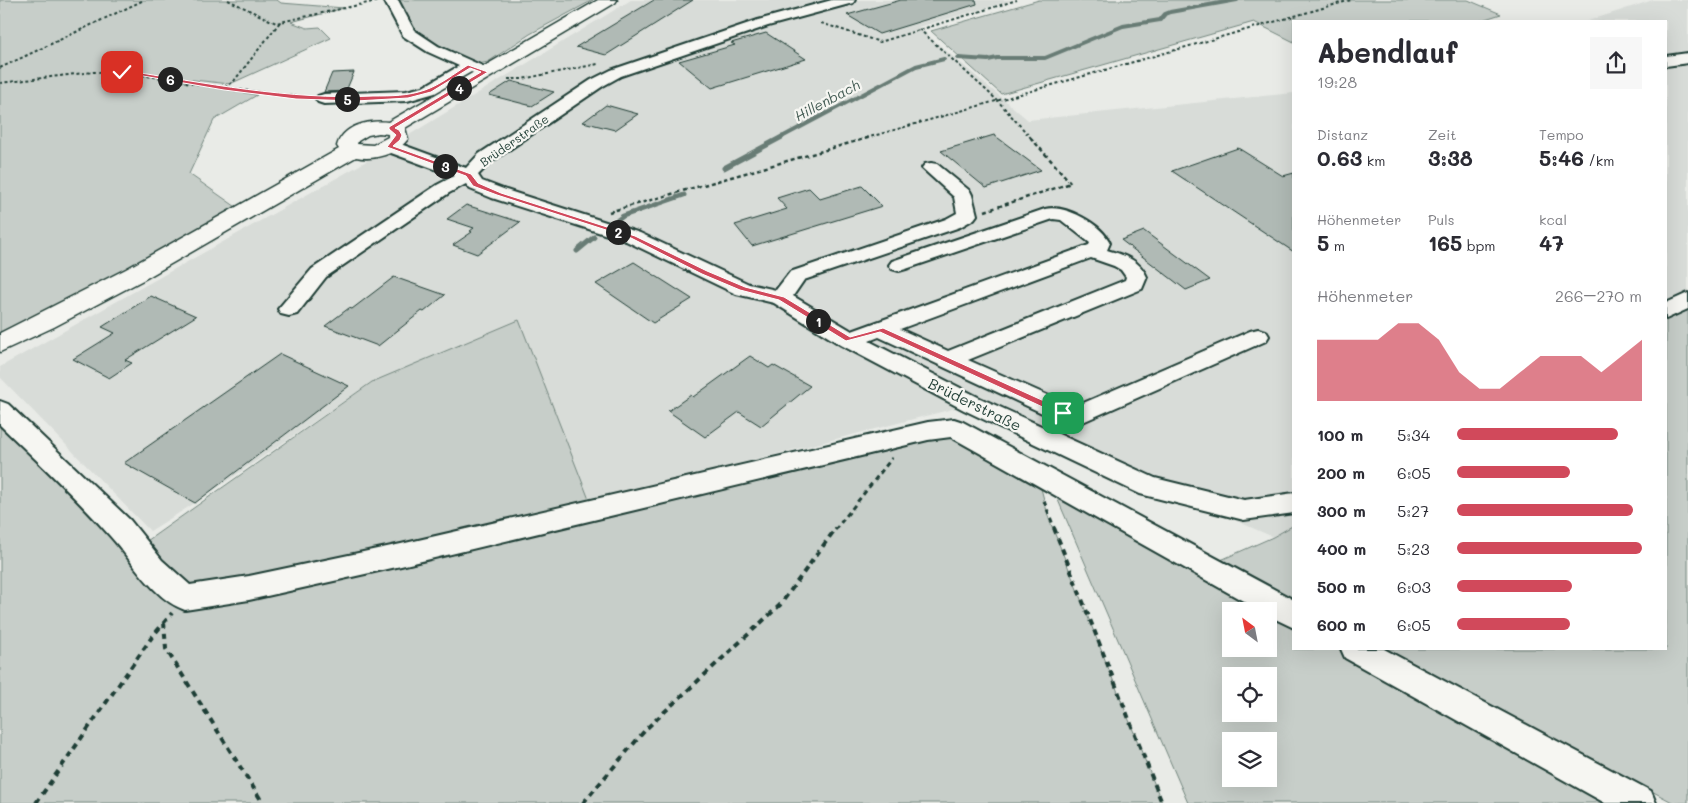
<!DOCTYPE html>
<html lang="de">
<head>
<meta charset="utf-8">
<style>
  body { margin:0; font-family:Mali,sans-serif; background:#f7f7f7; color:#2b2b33; height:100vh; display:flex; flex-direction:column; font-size:19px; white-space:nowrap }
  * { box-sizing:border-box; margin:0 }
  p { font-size:16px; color:#7c7c81 }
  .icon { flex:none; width:28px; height:28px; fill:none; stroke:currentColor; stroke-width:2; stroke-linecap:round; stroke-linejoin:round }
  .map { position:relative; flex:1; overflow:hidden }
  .details { position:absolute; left:1292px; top:20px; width:375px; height:630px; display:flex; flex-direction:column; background:#fff; border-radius:0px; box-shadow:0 5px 20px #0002 }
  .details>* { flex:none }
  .needle { width:32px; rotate:328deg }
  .tools { position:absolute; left:1222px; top:602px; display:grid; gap:10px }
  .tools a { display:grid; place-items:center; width:55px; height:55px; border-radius:0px; background:#fff; box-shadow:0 5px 20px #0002; font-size:25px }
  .pin { position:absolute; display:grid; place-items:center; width:42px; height:42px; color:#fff; margin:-21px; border-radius:10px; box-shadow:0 2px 8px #0006 }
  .km { position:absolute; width:25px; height:25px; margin:-12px; border-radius:50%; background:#222; color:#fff; font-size:14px; line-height:25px; text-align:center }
  .round { display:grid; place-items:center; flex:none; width:52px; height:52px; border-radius:0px; background:#f7f7f7 }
  .overview { display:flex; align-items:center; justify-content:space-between; height:85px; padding:0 25px }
  h1 { font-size:28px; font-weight:700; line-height:38px }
  .stats { display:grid; grid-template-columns:repeat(3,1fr); gap:8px; height:85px; padding:5px 25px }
  .stats div { display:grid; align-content:center }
  .stats b { font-size:21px; font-weight:700 }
  .stats small { font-size:14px; font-weight:400 }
  .stats p { font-size:14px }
  .chart { height:140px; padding:10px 25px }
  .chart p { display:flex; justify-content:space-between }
  .chart svg { width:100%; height:90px; margin-top:5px; fill:#d1495b; opacity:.7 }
  ul { padding:0 25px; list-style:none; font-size:16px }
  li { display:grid; grid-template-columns:80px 60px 1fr; align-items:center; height:38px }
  li i { height:12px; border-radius:6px; background:#d1495b }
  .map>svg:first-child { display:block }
  .built { fill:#d8dcd8 }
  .green { fill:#c7cec9; stroke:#73867e; fill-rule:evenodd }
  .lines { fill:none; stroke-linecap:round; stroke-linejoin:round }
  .stream-far1 { stroke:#687c75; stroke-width:4 }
  .stream { stroke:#687c75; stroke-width:5 }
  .building { fill:#b0bab5; stroke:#1f3d34 }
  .minor-casing { stroke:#1f3d34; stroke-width:4 }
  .major-casing { stroke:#1f3d34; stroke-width:3 }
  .path-far3 { stroke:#1f3d34; stroke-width:2; stroke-dasharray:3 2.5; stroke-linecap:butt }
  .path-far2 { stroke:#1f3d34; stroke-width:2.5; stroke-dasharray:4 3; stroke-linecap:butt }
  .path-far1 { stroke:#1f3d34; stroke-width:3; stroke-dasharray:5 4; stroke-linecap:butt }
  .path { stroke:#1f3d34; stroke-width:4; stroke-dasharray:6 5; stroke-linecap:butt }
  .minor { fill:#f6f6f2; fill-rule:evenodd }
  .major { fill:#f6f6f2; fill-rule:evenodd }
  .route { fill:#d1495b; stroke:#fff }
  .labels { text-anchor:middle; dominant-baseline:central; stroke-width:4.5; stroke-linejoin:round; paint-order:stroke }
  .far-street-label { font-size:12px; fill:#1f3d34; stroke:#f6f6f2 }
  .far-water-label { font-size:14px; font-style:italic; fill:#445c54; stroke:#f6f6f2 }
  .street-label { font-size:15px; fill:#1f3d34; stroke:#f6f6f2 }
</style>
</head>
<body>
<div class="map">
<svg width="1688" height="803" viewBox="0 0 1688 803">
  <rect width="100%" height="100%" fill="#e9ebe7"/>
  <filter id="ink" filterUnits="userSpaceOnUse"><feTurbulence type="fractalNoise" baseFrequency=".02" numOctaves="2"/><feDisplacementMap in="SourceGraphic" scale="10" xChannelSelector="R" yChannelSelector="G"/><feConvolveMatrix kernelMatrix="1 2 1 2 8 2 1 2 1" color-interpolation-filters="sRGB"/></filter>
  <g filter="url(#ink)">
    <path class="built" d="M 631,0 L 1014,0 L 918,27 L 1028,120 L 1294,93 L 1294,525 L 1273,537 L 972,404 L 590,502 L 372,382 L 195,503 L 150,531 L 0,377 L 0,367 L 358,166 Z
      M 1653,0 L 1688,0 L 1688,300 L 1666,312 L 1666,21 L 1588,21 Z"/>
    <path class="green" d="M 0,0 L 277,0 L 281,3 L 344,8 L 291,22 L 307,28 L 320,27 L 331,38 L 230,84 L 157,76 L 257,95 L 214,120 L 189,174 L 239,209 L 34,318 L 0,334 Z
      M 399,0 L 593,0 L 530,34 L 488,62 L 478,64 L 413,32 Z
      M 1039,0 L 1468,0 L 1501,14 L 1479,21 L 1294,21 L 1294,42 L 1254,22 L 1001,94 L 931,31 Z
      M 1688,303 L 1688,803 L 1674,803 L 1386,649 L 1666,649 L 1666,315 Z
      M 519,320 L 590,502 L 954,428 L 1037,473 L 1049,519 L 1162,803 L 0,803 L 0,412 L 144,543 L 372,382 Z
      M 1055,493 L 1294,622 L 1294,649 L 1343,649 L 1629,803 L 1188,803 ZM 1231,611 L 1269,611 L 1269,649 L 1231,649 ZM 1231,676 L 1269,676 L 1269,714 L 1231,714 ZM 1231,741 L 1269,741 L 1269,779 L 1231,779 Z
      M 1294,525 L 1294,599 L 1221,560 L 1273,537 Z"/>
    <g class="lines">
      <path class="stream-far1" d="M 958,58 L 988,60 L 997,58 L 1045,58 L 1123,26 L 1160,20 L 1165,14 L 1170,12 L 1237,0
        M 780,138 L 916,66 L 944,59"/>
      <path class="stream" d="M 724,168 L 782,137
        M 615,222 L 623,216 L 684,195
        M 577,251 L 594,237"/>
    </g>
    <path class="building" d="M 654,0 L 693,0 L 606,55 L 576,47 Z
      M 901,0 L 976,0 L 977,4 L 879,34 L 847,15 Z
      M 766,33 L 806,59 L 712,88 L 679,61 L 735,45 L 731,43 Z
      M 354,72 L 346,91 L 324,92 L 332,73 Z
      M 511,81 L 554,92 L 532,106 L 489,95 Z
      M 606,105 L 638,114 L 615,130 L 583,122 Z
      M 994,135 L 1041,170 L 986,188 L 941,151 Z
      M 1238,148 L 1283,176 L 1294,173 L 1294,252 L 1172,171 Z
      M 862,186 L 882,206 L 752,246 L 735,225 L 787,209 L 777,198 L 809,188 L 820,199 Z
      M 466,205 L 520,222 L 477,254 L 453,245 L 472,232 L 470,231 L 474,228 L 447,219 Z
      M 1144,231 L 1210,280 L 1186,290 L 1121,240 Z
      M 634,262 L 692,299 L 653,323 L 596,284 Z
      M 394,277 L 445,295 L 424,312 L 422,311 L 378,346 L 325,326 L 349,308 L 352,309 Z
      M 151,296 L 196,316 L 125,360 L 132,363 L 109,378 L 73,359 L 115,333 L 102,327 Z
      M 280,354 L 349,386 L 195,503 L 124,463 Z
      M 750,356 L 769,368 L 773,365 L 810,386 L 761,426 L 739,412 L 705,437 L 668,411 L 691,395 L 693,397 Z"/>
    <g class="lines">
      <defs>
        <path id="minor" d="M 384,0 L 398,0 L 414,30 L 438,46 L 487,68 L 490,71 L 487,74 L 482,76 L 471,72 L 435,93 L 407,101 L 324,104 L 318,102 L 316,99 L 318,96 L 324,94 L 406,91 L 423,87 L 459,66 L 428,52 L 403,36 Z
          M 832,0 L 855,0 L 853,3 L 768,26 L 621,76 L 603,86 L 491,162 L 478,175 L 482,181 L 506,190 L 640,233 L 749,284 L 776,290 L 790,272 L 946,219 L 957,213 L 954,197 L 922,168 L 925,164 L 931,163 L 937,164 L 970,191 L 972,195 L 977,215 L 974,219 L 960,227 L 804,280 L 793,296 L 852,331 L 1089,245 L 1090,243 L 1061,220 L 1053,219 L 906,269 L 899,271 L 892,269 L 889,265 L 892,261 L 1045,209 C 1065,204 1102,224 1110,243 L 1107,250 C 1124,255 1140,260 1147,277 L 1142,289 L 968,360 L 1074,407 L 1250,331 L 1258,329 L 1266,331 L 1269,336 L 1266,341 L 1076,425 L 1055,419 L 879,337 L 869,341 L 980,398 L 1155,478 L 1244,500 L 1294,493 L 1294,513 L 1244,520 L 1140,494 L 964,410 L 841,345 L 774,303 L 736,294 L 626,241 L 492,198 L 470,189 L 466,184 L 449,193 L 326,277 L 297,314 L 289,316 L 281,314 L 278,309 L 312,269 L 437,185 L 454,176 L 383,150 L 380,146 L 383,142 L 389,141 L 395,142 L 466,168 L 479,154 L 591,80 L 611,70 L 758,20 ZM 1091,258 L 1114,266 L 1121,270 L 1126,277 L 1125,280 L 948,351 L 900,329 Z
          M 1688,53 L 1688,63 L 1666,66 L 1666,56 Z
          M 1688,293 L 1688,309 L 1666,319 L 1666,303 Z
          M 0,401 L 8,404 L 130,520 L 162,560 L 190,585 L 249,576 L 401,544 L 928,422 L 954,419 L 963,422 L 1294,600 L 1294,628 L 1269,616 L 1269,611 L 1261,611 L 951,437 L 928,440 L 401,566 L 249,600 L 185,610 C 153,599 132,560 110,536 C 76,497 37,461 0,425 Z
          M 1341,649 L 1384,649 L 1651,791 L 1656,803 L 1605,803 L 1345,658 Z"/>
        <path id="major" d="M 598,0 L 617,0 L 615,3 L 405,128 L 408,139 C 397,154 374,161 356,157 L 143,280 L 54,327 L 0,352 L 0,333 L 126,269 L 339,149 L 337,146 C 343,125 368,120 388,122 ZM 379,133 L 388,134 L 388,137 L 373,145 L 357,144 L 358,141 L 368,135 Z"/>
      </defs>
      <use href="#minor" class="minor-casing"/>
      <use href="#major" class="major-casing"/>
      <path class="path-far3" d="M 228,0 L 276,23 L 377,1
        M 821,23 L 880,42 L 1017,0
        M 919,29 L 998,101 L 1031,138
        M 0,68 L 144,0
        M 508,79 L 522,79 L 598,64
        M 0,83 L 93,72 L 122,72 L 224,88 L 309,98
        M 225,88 L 234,81 L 280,22
        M 866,138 L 1351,0"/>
      <path class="path-far2" d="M 985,211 L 1071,183 L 1030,137
        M 609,212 L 871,137"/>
      <path class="path-far1" d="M 1044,501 L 1055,530
        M 835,530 L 892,458"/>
      <path class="path" d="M 1054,528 L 1162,803
        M 164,622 L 166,649 L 263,803
        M 36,803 L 152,637 L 172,613
        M 583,803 L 647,728 L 780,605 L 836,528"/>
      <use href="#minor" class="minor"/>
      <use href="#major" class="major"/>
    </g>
  </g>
  <path class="route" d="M 468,65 L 488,72 L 395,128 L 399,130 L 402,135 L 400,140 L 393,146 L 471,174 L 478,183 L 501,193 L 635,236 L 707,271 L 745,287 L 784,297 L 850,337 L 883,328 L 1066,411 L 1066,415 L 1060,415 L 880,332 L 846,341 L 779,300 L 740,290 L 702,274 L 631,238 L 497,195 L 473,186 L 466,176 L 387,147 L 396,135 L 389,129 L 389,127 L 481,72 L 470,68 L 431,92 L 408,98 L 356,101 L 296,99 L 224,90 L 120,72 L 122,70 C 205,83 289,100 373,96 C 391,96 408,96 425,90 C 440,85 455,73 468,65 Z"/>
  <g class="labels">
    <g class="far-street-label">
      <text transform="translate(514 140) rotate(-35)">Brüderstraße</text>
    </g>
    <g class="far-water-label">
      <text transform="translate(827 100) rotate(-28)">Hillenbach</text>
    </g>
    <g class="street-label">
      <text transform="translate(975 404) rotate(26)">Brüderstraße</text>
    </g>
  </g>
</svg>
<div class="tools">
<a><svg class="needle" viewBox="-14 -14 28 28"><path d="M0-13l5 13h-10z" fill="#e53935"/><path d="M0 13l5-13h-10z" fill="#7c7c81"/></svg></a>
<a><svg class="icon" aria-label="locate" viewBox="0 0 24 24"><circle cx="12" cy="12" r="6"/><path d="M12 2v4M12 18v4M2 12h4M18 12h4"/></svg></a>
<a><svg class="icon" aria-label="layers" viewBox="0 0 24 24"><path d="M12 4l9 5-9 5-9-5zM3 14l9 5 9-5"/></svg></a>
</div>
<div class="pin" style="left:1063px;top:413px;background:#1e9e55"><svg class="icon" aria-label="arrive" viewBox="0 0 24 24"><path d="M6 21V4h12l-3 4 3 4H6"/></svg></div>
<div class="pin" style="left:122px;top:72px;background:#d93025"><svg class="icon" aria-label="check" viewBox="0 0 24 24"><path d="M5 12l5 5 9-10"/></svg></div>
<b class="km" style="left:818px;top:321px">1</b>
<b class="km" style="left:618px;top:232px">2</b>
<b class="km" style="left:445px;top:166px">3</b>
<b class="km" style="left:459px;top:88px">4</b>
<b class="km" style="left:347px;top:99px">5</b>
<b class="km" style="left:170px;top:79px">6</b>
<section class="details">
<div class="overview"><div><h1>Abendlauf</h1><p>19:28</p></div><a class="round"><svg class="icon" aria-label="share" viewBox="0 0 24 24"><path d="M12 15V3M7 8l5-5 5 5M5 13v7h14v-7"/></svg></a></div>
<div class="stats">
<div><p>Distanz</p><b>0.63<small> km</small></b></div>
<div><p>Zeit</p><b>3:38</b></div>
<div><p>Tempo</p><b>5:46<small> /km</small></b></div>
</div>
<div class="stats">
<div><p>Höhenmeter</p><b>5<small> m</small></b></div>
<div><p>Puls</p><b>165<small> bpm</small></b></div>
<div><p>kcal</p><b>47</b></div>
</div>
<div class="chart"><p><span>Höhenmeter</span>266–270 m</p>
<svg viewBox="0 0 160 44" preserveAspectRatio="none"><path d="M0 44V14L10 14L20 14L30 14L40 6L50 6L60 14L70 30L80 38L90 38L100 30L110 22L120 22L130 22L140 30L150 22L160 14V44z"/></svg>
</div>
<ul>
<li><b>100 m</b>5:34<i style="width:87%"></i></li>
<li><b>200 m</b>6:05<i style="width:61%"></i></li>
<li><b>300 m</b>5:27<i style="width:95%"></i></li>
<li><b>400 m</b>5:23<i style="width:100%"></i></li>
<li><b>500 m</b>6:03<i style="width:62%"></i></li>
<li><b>600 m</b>6:05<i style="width:61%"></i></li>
</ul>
</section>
</div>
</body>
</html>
